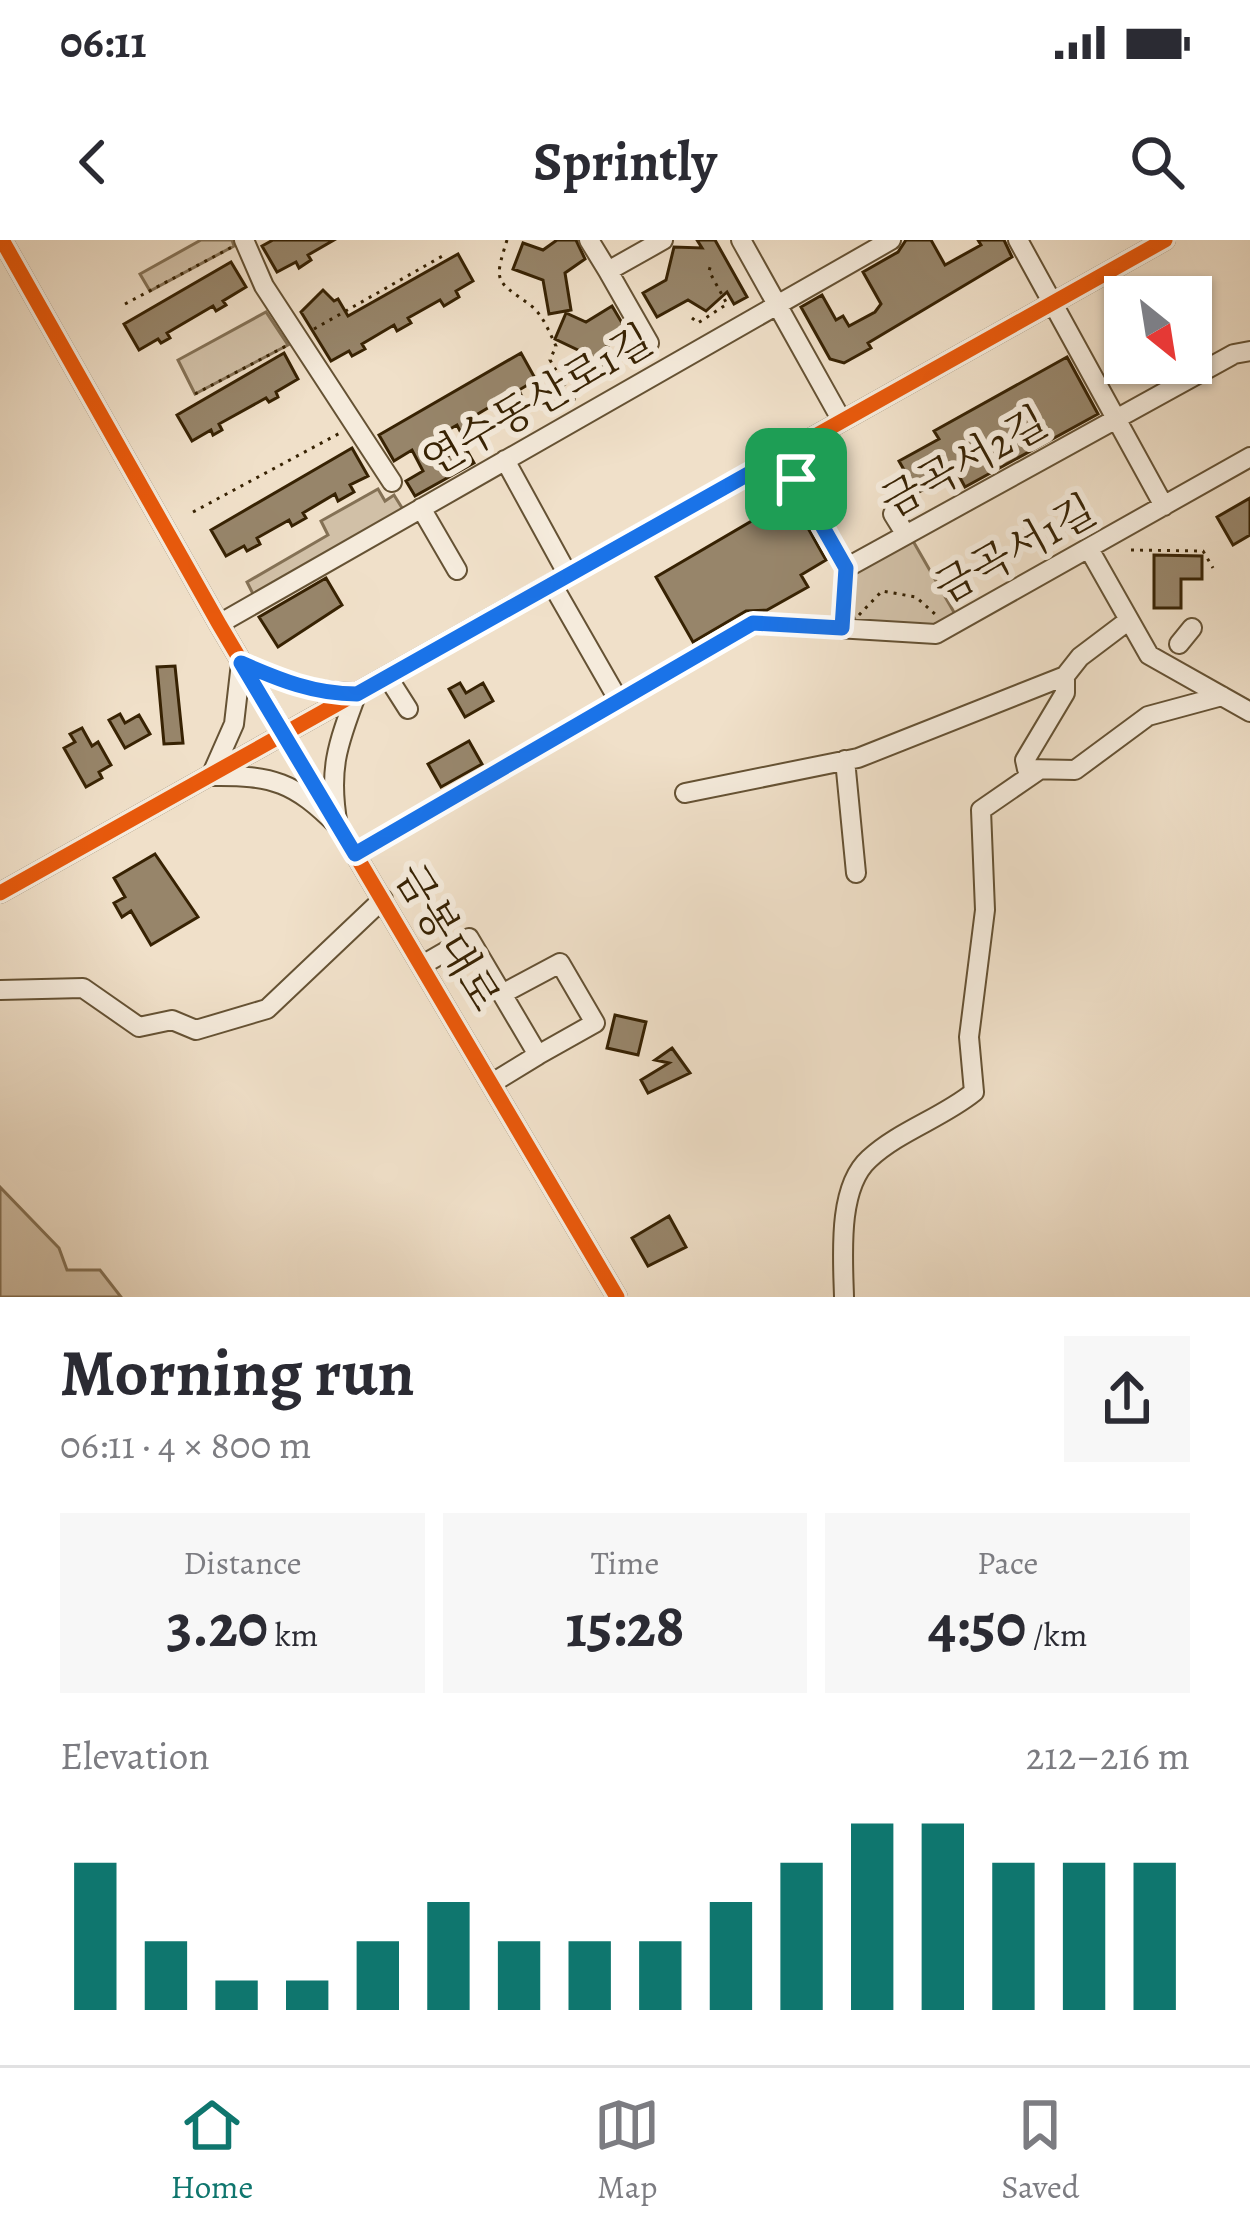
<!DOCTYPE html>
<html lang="en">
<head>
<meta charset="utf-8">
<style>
  body { margin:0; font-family:Alegreya,"Noto Serif KR",serif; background:#f7f7f7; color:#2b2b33; height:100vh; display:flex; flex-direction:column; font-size:45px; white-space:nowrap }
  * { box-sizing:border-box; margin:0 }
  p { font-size:39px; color:#7c7c81 }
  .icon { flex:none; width:66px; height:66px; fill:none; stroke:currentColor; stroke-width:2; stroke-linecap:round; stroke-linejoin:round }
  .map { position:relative; height:1057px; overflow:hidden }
  .drawer { display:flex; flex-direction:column; background:#fff; flex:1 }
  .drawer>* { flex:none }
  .needle { width:78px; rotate:150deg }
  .fabs { position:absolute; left:1104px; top:36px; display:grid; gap:24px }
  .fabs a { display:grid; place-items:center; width:108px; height:108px; border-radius:0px; background:#fff; box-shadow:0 3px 9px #0004; font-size:60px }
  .pin { position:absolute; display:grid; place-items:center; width:102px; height:102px; color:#fff; margin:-51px; border-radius:24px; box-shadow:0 6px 18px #0006 }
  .round { display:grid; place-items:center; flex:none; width:126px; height:126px; border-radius:0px; background:#f7f7f7 }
  .overview { display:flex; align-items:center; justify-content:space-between; height:204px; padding:0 60px }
  h1 { font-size:66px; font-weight:600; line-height:90px }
  .stats { display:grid; grid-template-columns:repeat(3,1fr); gap:18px; height:204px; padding:12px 60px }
  .stats div { display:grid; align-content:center; border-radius:0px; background:#f7f7f7; text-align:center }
  .stats b { font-size:60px; font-weight:600 }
  .stats small { font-size:33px; font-weight:400 }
  .stats p { font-size:33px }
  .chart { height:336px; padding:24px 60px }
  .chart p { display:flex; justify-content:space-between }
  .chart svg { width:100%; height:216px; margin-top:12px; stroke:#0f766e; stroke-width:6 }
  .status { display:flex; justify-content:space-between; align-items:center; height:84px; padding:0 60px; background:#fff; direction:ltr }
  .status svg { height:33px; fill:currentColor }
  header { display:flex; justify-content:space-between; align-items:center; height:156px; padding:0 60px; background:#fff; font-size:54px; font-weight:600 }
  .menu { display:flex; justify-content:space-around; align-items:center; height:168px; border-top:3px solid #e1e1e2; background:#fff; font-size:33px; color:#7c7c81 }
  .menu a { display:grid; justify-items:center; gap:6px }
  .menu .on { color:#0f766e }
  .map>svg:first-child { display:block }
  .green { fill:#d1c0a7; stroke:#847155; stroke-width:3 }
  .building { fill:#97856a; stroke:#372203; stroke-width:3 }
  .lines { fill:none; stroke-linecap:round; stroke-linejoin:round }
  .minor-casing { stroke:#655234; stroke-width:22 }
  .path { stroke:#372203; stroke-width:3; stroke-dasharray:3 6; stroke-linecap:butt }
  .minor { stroke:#f5ebdc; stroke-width:18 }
  .cycleway-casing { stroke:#f5ebdc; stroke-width:22 }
  .cycleway { stroke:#e8590c; stroke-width:15 }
  .route-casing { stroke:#fff; stroke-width:24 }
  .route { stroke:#1a73e8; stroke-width:15 }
  .labels { text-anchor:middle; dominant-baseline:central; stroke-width:12; stroke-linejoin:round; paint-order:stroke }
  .street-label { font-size:42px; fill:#372203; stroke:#f5ebdc }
</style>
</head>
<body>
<div class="status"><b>06:11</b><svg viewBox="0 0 49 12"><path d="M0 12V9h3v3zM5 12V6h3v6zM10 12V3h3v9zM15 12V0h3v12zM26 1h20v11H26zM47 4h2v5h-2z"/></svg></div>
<header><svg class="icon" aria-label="back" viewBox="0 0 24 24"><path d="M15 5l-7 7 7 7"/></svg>Sprintly<svg class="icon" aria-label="search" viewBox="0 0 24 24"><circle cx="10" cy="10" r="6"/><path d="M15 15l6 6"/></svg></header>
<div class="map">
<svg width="1250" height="1057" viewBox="0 0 1250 1057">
  <rect width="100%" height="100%" fill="#f0e0c9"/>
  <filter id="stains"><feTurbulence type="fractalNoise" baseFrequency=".00167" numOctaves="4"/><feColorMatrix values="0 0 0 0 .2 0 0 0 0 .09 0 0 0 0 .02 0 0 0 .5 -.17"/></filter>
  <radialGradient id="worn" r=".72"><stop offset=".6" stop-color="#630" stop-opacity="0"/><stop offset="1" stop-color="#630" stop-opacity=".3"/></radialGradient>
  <path class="green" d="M 201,0 L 232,0 L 234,6 L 150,51 L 140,34 Z
    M 266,72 L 288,105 L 195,154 L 178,120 Z
    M 378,249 L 385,261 L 394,255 L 404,271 L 254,356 L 247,342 L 328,295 L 321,281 Z
    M 913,301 L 959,381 L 936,394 L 860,389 L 850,370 L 855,333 Z
    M 0,947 L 59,1008 L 67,1030 L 100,1030 L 121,1057 L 0,1057 Z"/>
  <path class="building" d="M 273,0 L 334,0 L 308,15 L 311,20 L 299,28 L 296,22 L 277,32 L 262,6 Z
    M 557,0 L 576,0 L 585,19 L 565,33 L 571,70 L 549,74 L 543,40 L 513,29 L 523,3 L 543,10 Z
    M 697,0 L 715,0 L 747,57 L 734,64 L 727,52 L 706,71 L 688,60 L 657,77 L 643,53 L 666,40 L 674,7 L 702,8 Z
    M 906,0 L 931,0 L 945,25 L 981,5 L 978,0 L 1004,0 L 1012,17 L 868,103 L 871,108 L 844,123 L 830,119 L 801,67 L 822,55 L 836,80 L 843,76 L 849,86 L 875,72 L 881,64 L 863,32 L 898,12 Z
    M 458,14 L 473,41 L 456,51 L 459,57 L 444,66 L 440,60 L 408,78 L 411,83 L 397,91 L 394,85 L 362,104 L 365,109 L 352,116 L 349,111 L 331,121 L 301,72 L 323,50 L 334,61 L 338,59 L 348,76 Z
    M 231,22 L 246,47 L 223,61 L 226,65 L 216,71 L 213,66 L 167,93 L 170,98 L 161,103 L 158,99 L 139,110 L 124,84 Z
    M 612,66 L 628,93 L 606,107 L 609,130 L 584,137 L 582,112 L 555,99 L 566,73 L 586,82 Z
    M 284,113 L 298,139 L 276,152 L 278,157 L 269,162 L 266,158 L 219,184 L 222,190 L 213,195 L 211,190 L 192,201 L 177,175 Z
    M 521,113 L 536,140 L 519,150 L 522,157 L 507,166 L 503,159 L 471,178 L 474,183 L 460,191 L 457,185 L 425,203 L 436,223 L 465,207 L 474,223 L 415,256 L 406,241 L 423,231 L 412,210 L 394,221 L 379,195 Z
    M 1067,117 L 1098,174 L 965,247 L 957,232 L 917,253 L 899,221 L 939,199 L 934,191 Z
    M 352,208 L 368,236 L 350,245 L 354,252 L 338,261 L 335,254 L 303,273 L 306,278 L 292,286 L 289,280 L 257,298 L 260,304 L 247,311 L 244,306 L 226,316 L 211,290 Z
    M 791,258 L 826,320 L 801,335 L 808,347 L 767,370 L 746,371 L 693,402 L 656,337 Z
    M 1250,258 L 1250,295 L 1233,305 L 1217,277 Z
    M 1154,315 L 1202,316 L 1202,339 L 1181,339 L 1181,368 L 1154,368 Z
    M 326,338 L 342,365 L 278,407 L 259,377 Z
    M 175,426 L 183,503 L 164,504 L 157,427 Z
    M 460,443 L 466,453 L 483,443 L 493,461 L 465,477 L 449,449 Z
    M 120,474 L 125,483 L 139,475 L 150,494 L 125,508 L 109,480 Z
    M 82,488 L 92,506 L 98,502 L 111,525 L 99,532 L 102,538 L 86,547 L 64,508 L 75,502 L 70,494 Z
    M 469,501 L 482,524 L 441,547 L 428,524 Z
    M 155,614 L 198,677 L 151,705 L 131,671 L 122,677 L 114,663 L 125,657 L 114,638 Z
    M 615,775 L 646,782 L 638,815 L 607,808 Z
    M 672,808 L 690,833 L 648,853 L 641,840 L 669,823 L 655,820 Z
    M 669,976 L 686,1007 L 648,1026 L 632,998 Z"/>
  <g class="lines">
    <defs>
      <path id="minor" d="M 2,0 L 219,384 L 617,1057
        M 244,0 L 264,46 L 392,242
        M 589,0 L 608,31
        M 741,0 L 842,181
        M 1018,0 L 1164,266
        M 649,103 L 608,31 L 663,0
        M 782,215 L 846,328 L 842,388
        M 505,220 L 568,335
        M 421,268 L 457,330
        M 893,274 L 906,295
        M 1089,309 L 1149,415 L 1250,472
        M 846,328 L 1234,114 L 1250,111
        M 552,344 L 619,461
        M 1129,380 L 1080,417 L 1065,436 L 1065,453 L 1025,520 L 1027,529 L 1075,530 L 1148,476 L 1222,456
        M 219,384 L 891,0
        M 1179,404 L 1192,388
        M 241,423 C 280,440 314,454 357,453 C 337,505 328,531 338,586 C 294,542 273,535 211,536 L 234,484 Z
        M 387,436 L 408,469
        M 845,520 L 856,633
        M 685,553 L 858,518 L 1065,436
        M 355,614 L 753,383 L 936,394 L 1250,217
        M 0,653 L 1165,0
        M 424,724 L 469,698 L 538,815 L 494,842
        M 0,750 L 83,748 L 139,787 L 172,780 L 196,790 L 267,769 L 383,659
        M 502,754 L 560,723 L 595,783 L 538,815
        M 844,1057 C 843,1017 837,948 869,919 C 899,891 942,878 974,852 L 969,797 L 985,670 L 981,570 L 1039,530"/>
    </defs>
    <use href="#minor" class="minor-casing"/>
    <path class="path" d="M 507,0 C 494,42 495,40 529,64 C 543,74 549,92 556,106 L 550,120 L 573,159 L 578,159
      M 125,64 L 232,7
      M 692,78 L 698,83 L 727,64 L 709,31 L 711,24
      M 314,89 L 446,14
      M 195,154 L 286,106
      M 193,272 L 340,193
      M 1131,310 L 1203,311 L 1213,328
      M 859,375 L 882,351 L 916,357 L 935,374"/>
    <use href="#minor" class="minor"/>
    <defs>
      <path id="cycleway" d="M 2,0 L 219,384 L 617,1057
        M 0,653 L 1165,0"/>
    </defs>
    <use href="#cycleway" class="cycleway-casing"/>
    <use href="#cycleway" class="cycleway"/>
  </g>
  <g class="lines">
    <defs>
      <path id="route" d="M 782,215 L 846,328 L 842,388 L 753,383 L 355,614 L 241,423 C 280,440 314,454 357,454 Z"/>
    </defs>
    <use href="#route" class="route-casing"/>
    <use href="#route" class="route"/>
  </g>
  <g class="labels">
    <g class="street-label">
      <text transform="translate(537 160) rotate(-30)">연수동산로1길</text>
      <text transform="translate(964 222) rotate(-29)">금곡서2길</text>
      <text transform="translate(1015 309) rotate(-29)">금곡서1길</text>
      <text transform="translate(448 697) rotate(59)">금봉대로</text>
    </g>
  </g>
  <rect width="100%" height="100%" filter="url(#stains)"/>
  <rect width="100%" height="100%" fill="url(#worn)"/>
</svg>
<div class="fabs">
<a><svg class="needle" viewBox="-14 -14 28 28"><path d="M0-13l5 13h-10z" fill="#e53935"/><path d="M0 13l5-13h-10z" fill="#7c7c81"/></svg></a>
</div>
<div class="pin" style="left:796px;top:239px;background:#1e9e55"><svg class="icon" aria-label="arrive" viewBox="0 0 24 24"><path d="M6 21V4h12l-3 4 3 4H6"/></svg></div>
</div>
<section class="drawer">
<div class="overview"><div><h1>Morning run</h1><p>06:11 · 4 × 800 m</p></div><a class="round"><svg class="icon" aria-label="share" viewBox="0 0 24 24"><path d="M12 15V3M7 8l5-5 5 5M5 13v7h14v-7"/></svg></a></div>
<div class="stats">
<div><p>Distance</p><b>3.20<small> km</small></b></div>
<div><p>Time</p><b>15:28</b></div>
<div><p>Pace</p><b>4:50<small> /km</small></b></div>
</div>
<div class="chart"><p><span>Elevation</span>212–216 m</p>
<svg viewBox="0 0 160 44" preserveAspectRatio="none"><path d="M5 44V14M15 44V30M25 44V38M35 44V38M45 44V30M55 44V22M65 44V30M75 44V30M85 44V30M95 44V22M105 44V14M115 44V6M125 44V6M135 44V14M145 44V14M155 44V14"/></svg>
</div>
</section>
<nav class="menu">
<a class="on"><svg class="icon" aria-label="home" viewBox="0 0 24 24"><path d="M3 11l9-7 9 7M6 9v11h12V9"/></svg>Home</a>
<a><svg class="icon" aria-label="map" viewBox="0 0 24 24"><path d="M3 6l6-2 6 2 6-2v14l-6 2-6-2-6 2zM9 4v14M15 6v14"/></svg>Map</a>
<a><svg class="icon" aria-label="saved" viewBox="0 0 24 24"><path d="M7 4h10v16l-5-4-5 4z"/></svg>Saved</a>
</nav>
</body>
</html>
